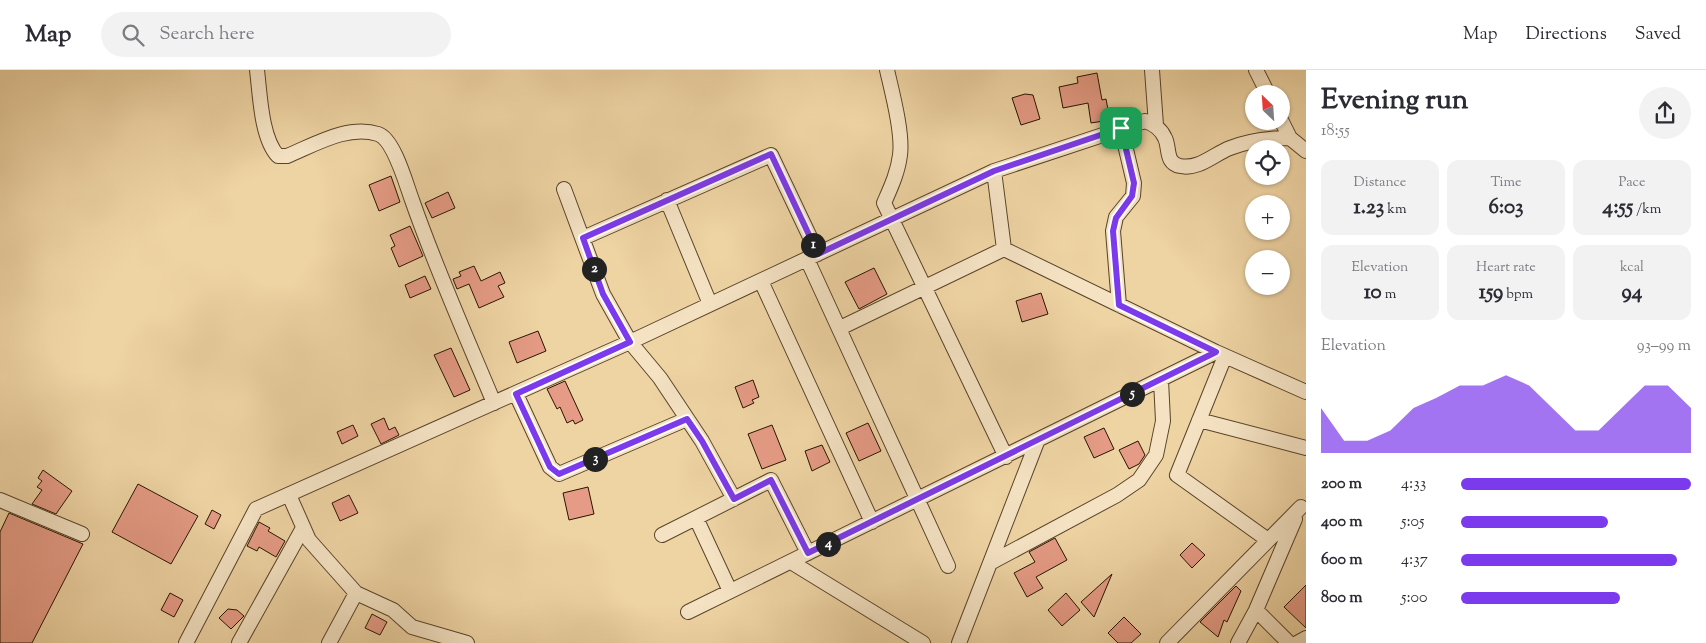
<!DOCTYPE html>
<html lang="en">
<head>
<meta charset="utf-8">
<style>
  body { margin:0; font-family:"Sorts Mill Goudy",serif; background:#f2f2f3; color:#2b2b33; height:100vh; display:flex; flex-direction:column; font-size:19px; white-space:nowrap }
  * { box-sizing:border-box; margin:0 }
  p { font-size:16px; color:#7c7c81 }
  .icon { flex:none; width:28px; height:28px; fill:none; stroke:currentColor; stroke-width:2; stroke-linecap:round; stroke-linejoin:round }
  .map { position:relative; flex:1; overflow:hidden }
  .details { display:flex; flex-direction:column; background:#fff; width:400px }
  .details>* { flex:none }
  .needle { width:32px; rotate:335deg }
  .tools { position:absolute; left:1245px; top:15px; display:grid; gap:10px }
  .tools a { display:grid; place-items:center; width:45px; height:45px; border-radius:50%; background:#fff; box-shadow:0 1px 4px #0004; font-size:25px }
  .pin { position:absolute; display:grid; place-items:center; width:42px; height:42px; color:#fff; margin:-21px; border-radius:10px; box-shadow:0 2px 8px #0006 }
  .km { position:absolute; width:25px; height:25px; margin:-12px; border-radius:50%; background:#222; color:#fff; font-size:14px; line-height:25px; text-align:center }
  .round { display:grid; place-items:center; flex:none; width:52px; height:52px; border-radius:26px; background:#f2f2f3 }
  .headline { display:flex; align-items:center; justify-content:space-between; height:85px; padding:0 15px }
  h1 { font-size:28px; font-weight:700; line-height:38px }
  .stats { display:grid; grid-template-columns:repeat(3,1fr); gap:8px; height:85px; padding:5px 15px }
  .stats div { display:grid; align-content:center; border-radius:12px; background:#f2f2f3; text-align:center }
  .stats b { font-size:21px; font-weight:700 }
  .stats small { font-size:14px; font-weight:400 }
  .stats p { font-size:14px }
  .chart { height:140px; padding:10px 15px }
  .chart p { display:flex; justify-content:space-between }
  .chart svg { width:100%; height:90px; margin-top:5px; fill:#7c3aed; opacity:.7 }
  ul { padding:0 15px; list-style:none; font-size:16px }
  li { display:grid; grid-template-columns:80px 60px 1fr; align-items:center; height:38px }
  li i { height:12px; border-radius:6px; background:#7c3aed }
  header { display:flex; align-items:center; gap:30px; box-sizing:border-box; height:70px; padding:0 25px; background:#fff; border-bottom:1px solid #e1e1e2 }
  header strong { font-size:24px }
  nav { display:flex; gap:28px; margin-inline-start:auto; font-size:18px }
  .search { width:350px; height:45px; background:#f2f2f3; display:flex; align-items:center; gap:12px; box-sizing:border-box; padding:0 18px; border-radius:28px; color:#7c7c81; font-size:19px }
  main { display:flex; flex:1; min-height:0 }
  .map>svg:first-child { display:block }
  .building { fill:#e59b85; stroke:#271401 }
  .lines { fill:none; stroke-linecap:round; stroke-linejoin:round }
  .minor-casing { stroke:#59442a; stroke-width:16 }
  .minor { stroke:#f4e2c3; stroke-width:14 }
  .route-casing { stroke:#fff; stroke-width:10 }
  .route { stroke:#7c3aed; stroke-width:6 }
</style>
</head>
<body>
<header>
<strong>Map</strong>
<div class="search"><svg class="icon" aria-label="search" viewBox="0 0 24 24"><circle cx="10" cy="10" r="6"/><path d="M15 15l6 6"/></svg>Search here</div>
<nav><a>Map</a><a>Directions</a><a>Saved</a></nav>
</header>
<main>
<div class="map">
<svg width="1306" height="573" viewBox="0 0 1306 573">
  <rect width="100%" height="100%" fill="#eed3a3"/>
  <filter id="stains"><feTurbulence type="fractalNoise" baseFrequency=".004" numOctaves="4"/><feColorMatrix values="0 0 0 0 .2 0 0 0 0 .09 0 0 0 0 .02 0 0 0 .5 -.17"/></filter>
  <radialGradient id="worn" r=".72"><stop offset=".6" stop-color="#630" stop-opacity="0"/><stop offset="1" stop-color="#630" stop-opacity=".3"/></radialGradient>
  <path class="building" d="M 1097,3 L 1102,30 L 1106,29 L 1110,50 L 1091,53 L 1088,33 L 1063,38 L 1059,17 L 1078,13 L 1077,7 Z
    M 1025,24 L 1033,25 L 1040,49 L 1021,55 L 1012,28 Z
    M 391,106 L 400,132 L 379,141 L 369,115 Z
    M 448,122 L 455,138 L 432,148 L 425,133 Z
    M 410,156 L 423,186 L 399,197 L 391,178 L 395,176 L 390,165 Z
    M 474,196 L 481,211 L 500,202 L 505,213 L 498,216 L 504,227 L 479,238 L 469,214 L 457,219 L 453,209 L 461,206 L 459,202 Z
    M 874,198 L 887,224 L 859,239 L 845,212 Z
    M 425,206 L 431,219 L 410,228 L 405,215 Z
    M 1041,223 L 1048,244 L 1022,252 L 1016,231 Z
    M 538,261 L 546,281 L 517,293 L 509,272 Z
    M 451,278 L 470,320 L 454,327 L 434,285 Z
    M 753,310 L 759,327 L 752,330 L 754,333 L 743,338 L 735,317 Z
    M 565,311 L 583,350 L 575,354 L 573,350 L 567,353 L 560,337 L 557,339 L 547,319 Z
    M 384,348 L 389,360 L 395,357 L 399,365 L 381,374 L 371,354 Z
    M 868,353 L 881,381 L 859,391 L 846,363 Z
    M 353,355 L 358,366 L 342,374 L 337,362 Z
    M 772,355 L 786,390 L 762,399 L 748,364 Z
    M 1104,358 L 1114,379 L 1094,388 L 1084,367 Z
    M 1138,371 L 1145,385 L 1139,394 L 1129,399 L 1119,380 Z
    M 822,375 L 830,392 L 812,401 L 805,381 Z
    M 43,400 L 72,421 L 56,444 L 32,434 L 42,420 L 37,417 L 42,411 L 38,408 Z
    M 138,414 L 198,446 L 171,494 L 112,462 Z
    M 588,417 L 594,444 L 569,450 L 563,423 Z
    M 349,425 L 358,443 L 340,451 L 332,433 Z
    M 212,440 L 221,445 L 214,459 L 205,454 Z
    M 9,443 L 83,474 L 32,573 L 0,573 L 0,462 Z
    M 259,452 L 270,458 L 268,461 L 285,471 L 276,487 L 259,477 L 257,481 L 247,476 Z
    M 1055,468 L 1067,490 L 1036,507 L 1043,518 L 1027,527 L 1014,503 L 1035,492 L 1029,482 Z
    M 1192,473 L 1205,485 L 1192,498 L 1180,485 Z
    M 1112,504 L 1094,547 L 1081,532 Z
    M 1306,515 L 1306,558 L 1284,537 Z
    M 1236,516 L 1241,521 L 1227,552 L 1224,550 L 1218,567 L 1200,552 Z
    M 170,523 L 183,530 L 174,547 L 161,540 Z
    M 1066,523 L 1080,540 L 1062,556 L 1048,540 Z
    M 228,539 L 237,540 L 244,546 L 231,559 L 219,548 Z
    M 372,544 L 387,552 L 380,565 L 365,558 Z
    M 1124,547 L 1141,564 L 1131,573 L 1118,573 L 1108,563 Z"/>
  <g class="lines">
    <defs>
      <path id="minor" d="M 257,0 C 260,24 261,68 278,86 L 287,86 C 314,75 348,54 378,64 C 394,69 406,114 412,130 C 436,199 466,266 494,333
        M 887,0 C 892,22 903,63 900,85 C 898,102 891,117 884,133 L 1006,387
        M 1152,0 L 1156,55
        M 1256,0 L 1268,24
        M 1281,50 L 1290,68 L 1306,81
        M 564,119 L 603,224 L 630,272 L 660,308 L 702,371 L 734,429
        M 667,130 L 710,234
        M 583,168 L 771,85 L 818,184
        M 1004,179 L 1216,282 L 1306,322
        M 807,189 L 948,496
        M 761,211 L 872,452
        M 1119,235 L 1113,161 L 1116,147 L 1133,126 L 1134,113 L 1121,58
        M 840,258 L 1004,179 L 994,101
        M 1225,286 L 1177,405 L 1268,470
        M 516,324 L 550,397 L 559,404 L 687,349
        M 1199,350 L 1306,378
        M 289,425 L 309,470 L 356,523 L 393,540 L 412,557 L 467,573
        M 0,430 L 82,464
        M 696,448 L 730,521
        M 662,465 L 771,410 L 808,483
        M 791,492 L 923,573
        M 990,493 L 1117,425 L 1139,410 L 1156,385 L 1163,351 L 1161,310
        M 1256,540 L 1289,573
        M 688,542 L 1216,282
        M 186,573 L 256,439 L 630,272 L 994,101 L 1145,51 C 1154,54 1161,59 1165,68 C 1170,78 1165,93 1180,96 C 1199,100 1214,84 1230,78 C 1250,70 1269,68 1290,68
        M 239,573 L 303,458
        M 329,573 L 356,523
        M 959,573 L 1037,372
        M 1167,573 L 1301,437
        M 1238,573 L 1256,540 L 1295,449
        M 1297,573 L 1306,568"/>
    </defs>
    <use href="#minor" class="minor-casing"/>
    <use href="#minor" class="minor"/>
  </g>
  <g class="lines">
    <defs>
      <path id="route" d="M 1121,58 L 1134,113 L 1132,126 L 1116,148 L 1113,161 L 1119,235 L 1216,282 L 808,483 L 771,410 L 734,429 L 702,371 L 687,349 L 559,404 L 550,397 L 516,324 L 630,272 L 603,224 L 583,168 L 771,84 L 818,184 L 994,101 Z"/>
    </defs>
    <use href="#route" class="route-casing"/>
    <use href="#route" class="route"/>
  </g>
  <rect width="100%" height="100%" filter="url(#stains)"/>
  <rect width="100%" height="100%" fill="url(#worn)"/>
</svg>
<div class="tools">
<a><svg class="needle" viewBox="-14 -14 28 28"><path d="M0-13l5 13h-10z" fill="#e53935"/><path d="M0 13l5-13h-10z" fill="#7c7c81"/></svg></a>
<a><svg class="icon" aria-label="locate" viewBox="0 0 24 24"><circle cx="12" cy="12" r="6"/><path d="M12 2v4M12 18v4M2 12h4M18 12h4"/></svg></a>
<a>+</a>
<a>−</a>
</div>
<div class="pin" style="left:1121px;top:58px;background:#1e9e55"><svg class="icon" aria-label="arrive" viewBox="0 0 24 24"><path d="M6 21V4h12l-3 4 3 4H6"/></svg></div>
<b class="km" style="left:813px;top:175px">1</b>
<b class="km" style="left:594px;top:199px">2</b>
<b class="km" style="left:595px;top:389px">3</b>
<b class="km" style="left:828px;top:474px">4</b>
<b class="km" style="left:1132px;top:324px">5</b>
</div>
<section class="details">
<div class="headline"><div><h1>Evening run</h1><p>18:55</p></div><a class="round"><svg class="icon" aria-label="share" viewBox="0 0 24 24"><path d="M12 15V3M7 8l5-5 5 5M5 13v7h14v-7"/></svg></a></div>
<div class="stats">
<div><p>Distance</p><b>1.23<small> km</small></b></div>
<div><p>Time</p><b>6:03</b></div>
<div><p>Pace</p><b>4:55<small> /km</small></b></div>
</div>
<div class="stats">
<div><p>Elevation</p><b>10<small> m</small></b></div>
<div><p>Heart rate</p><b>159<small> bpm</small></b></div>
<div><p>kcal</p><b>94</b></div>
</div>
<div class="chart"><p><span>Elevation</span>93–99 m</p>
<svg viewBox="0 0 160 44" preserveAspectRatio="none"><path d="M0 44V22L10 38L20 38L30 33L40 22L50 17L60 11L70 11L80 6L90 11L100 22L110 33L120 33L130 22L140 11L150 11L160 22V44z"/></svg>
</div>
<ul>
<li><b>200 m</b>4:33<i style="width:100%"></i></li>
<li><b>400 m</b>5:05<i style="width:64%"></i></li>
<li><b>600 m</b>4:37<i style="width:94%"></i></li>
<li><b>800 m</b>5:00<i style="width:69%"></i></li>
</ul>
</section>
</main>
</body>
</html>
